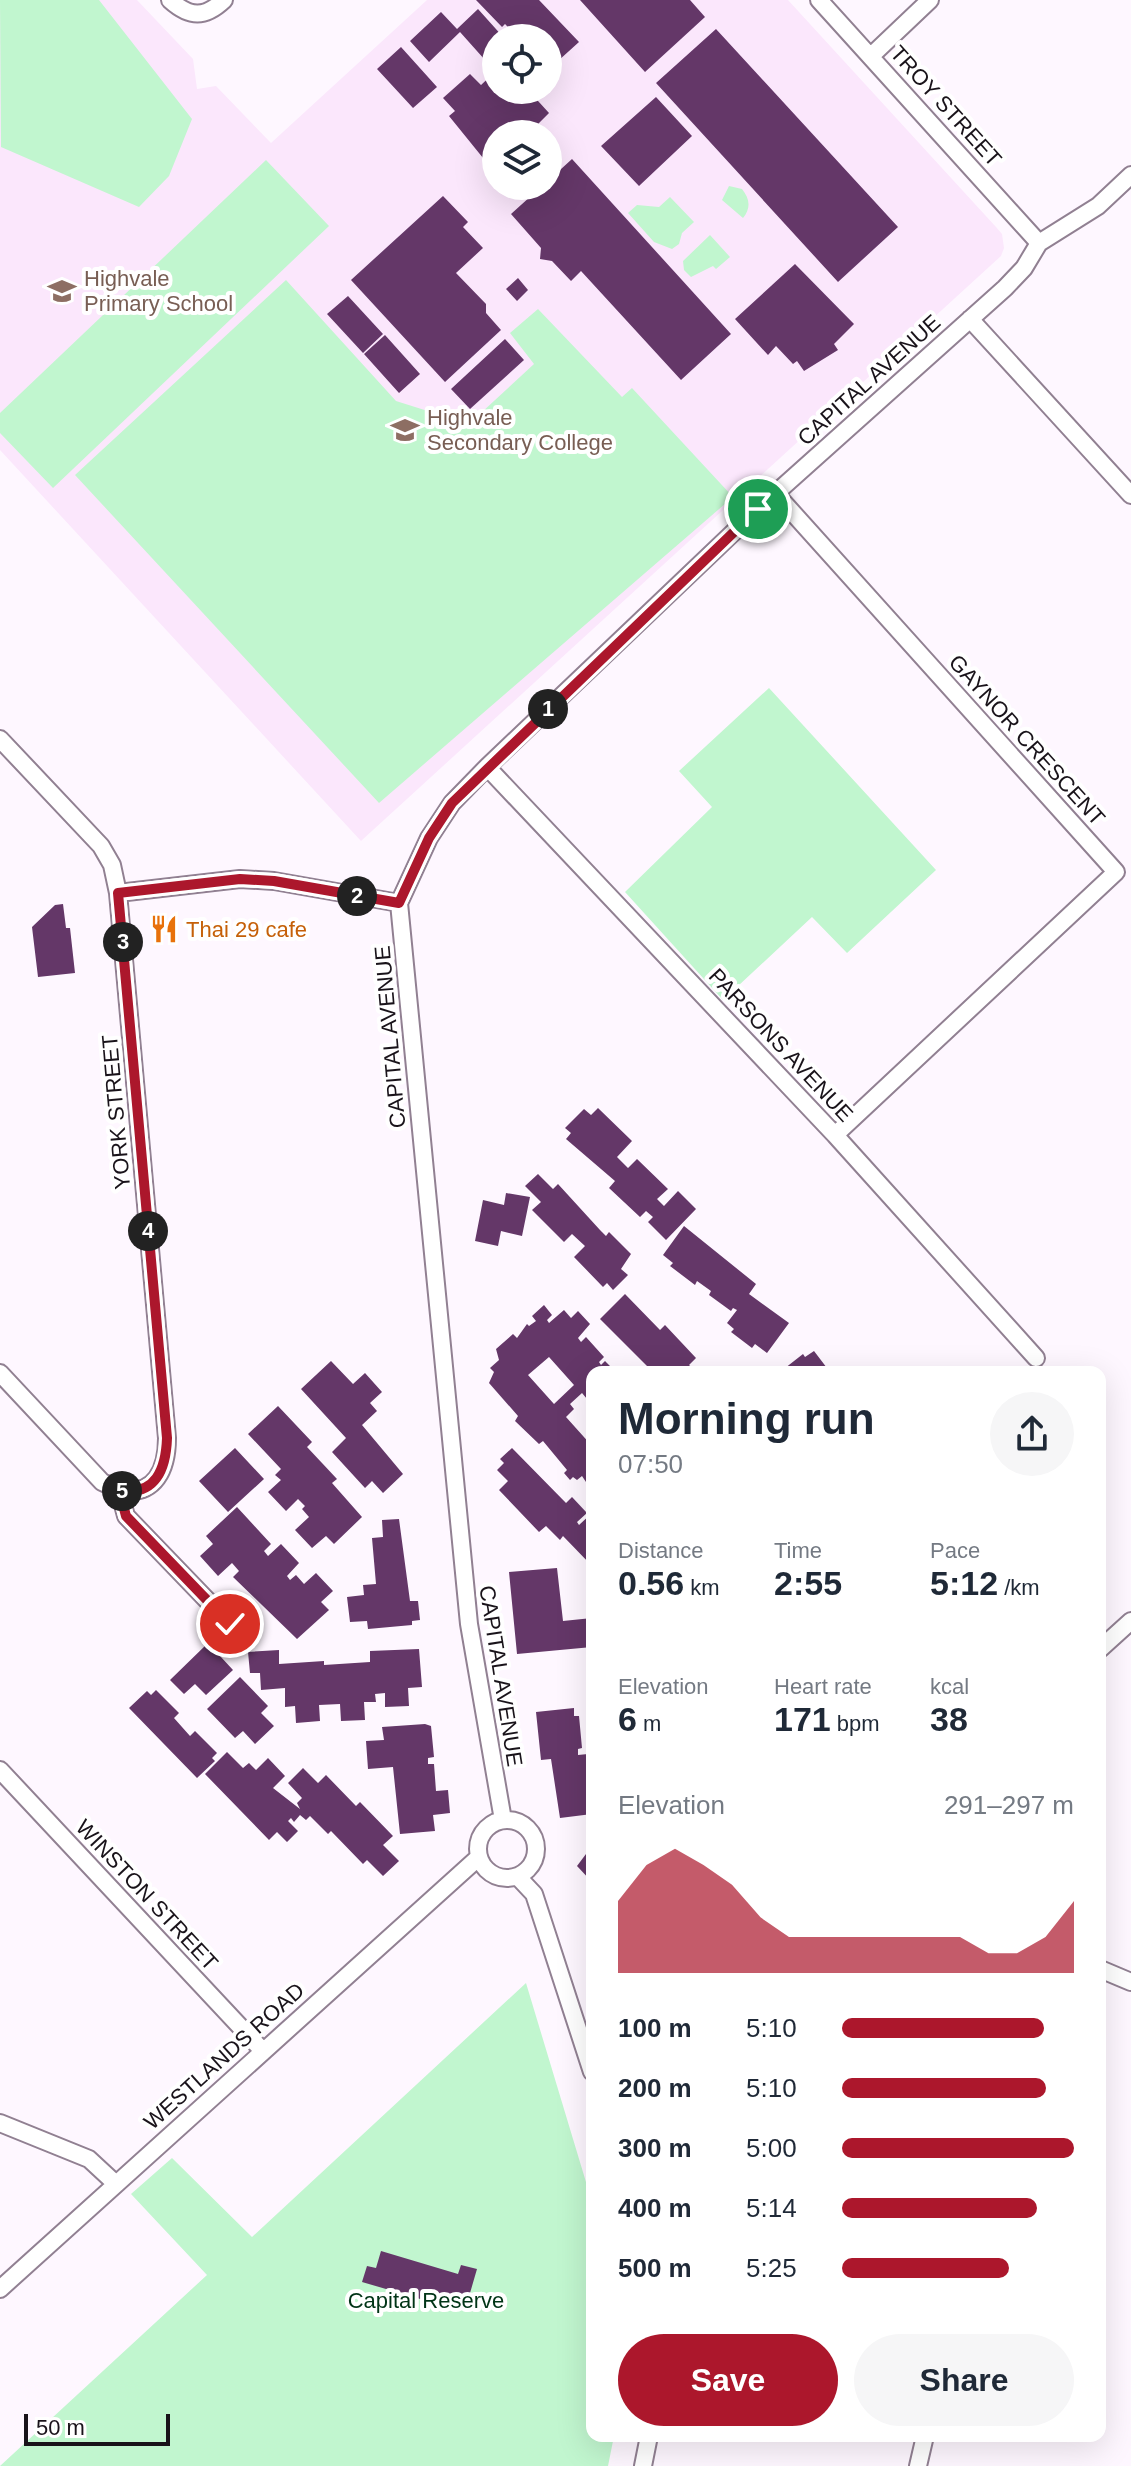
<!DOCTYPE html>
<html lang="en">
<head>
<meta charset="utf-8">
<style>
  body { margin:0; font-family:Helvetica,sans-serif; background:#f6f6f7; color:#1f2937; height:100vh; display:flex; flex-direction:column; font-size:30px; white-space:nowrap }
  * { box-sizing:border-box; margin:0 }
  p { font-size:26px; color:#747a83 }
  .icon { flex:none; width:44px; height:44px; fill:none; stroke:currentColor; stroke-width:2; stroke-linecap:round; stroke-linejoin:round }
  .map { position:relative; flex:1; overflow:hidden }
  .side { position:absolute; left:586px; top:1366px; width:520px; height:1076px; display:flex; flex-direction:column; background:#fff; border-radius:16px; box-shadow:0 8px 32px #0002 }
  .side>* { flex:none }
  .tools { position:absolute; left:482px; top:24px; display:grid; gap:16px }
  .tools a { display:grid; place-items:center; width:80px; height:80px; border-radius:50%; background:#fff; box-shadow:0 8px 32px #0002; font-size:40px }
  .scale { position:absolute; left:24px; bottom:20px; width:146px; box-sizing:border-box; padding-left:8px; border:4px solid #19131a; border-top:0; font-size:22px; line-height:28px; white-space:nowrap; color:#19131a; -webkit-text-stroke:6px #fff; paint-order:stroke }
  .pin { position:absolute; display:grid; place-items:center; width:68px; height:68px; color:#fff; margin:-34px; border:4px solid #fff; border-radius:50%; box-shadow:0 2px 8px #0007 }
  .km { position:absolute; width:40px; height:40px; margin:-20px; border-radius:50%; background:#222; color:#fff; font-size:22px; line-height:40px; text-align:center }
  .round { display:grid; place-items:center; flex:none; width:84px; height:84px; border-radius:42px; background:#f6f6f7 }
  .summary { display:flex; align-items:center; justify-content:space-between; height:136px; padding:0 32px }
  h1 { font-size:44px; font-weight:800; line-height:60px }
  .figures { display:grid; grid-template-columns:repeat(3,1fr); gap:12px; height:136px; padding:8px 32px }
  .figures div { display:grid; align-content:center }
  .figures b { font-size:34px; font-weight:800 }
  .figures small { font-size:22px; font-weight:400 }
  .figures p { font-size:22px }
  .chart { height:224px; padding:16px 32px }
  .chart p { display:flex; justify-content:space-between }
  .chart svg { width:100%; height:144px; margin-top:8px; fill:#ac172c; opacity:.7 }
  .primary-button { display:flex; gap:16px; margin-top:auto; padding:16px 32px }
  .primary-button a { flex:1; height:92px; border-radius:48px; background:#ac172c; color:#fff; font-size:32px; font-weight:800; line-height:92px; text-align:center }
  .primary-button a+a { background:#f6f6f7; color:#1f2937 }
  ul { padding:0 32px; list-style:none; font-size:26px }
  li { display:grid; grid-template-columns:128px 96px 1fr; align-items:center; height:60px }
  li i { height:20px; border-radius:10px; background:#ac172c }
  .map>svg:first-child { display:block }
  .built { fill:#fbe7fc; fill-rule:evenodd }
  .green { fill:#c1f6cf }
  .building { fill:#643768; fill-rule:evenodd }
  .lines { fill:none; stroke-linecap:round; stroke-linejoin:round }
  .minor-casing { stroke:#918092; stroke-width:20 }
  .minor { stroke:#fff; stroke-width:16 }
  .route-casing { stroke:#fff; stroke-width:16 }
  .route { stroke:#ac172c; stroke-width:10 }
  .labels { text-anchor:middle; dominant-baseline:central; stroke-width:8; stroke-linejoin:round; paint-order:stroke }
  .street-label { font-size:22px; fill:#19131a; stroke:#fff }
  .education-label { font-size:22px; fill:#785e54; stroke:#fff; text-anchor:start }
  .food-label { font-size:22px; fill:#c56008; stroke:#fff; text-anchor:start }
  .park-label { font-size:22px; fill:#003416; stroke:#fff }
</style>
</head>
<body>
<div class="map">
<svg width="1131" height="2466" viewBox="0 0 1131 2466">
  <rect width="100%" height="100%" fill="#fef7ff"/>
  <path class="built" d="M 0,0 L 137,0 L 193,59 L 197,89 L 216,86 L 271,143 L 427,0 L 788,0 L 996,227 L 1002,234 L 1004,248 L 1001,256 L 361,841 L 0,450 ZM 496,38 L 548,38 L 548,90 L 496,90 ZM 496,134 L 548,134 L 548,186 L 496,186 Z"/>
  <path class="green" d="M 0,0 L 99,0 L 192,119 L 169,176 L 139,207 L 1,147 Z
    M 266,160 L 329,226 L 53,488 L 0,433 L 0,413 Z
    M 729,186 L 742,189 C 750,199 751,208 743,218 L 722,200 Z
    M 670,197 L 694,222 L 682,233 L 679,244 L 672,249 L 654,242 L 628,213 L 637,205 L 659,207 Z
    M 710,235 L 730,257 L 716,269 L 713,266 L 691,277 L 684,270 L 683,261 Z
    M 286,280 L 396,401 L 469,424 L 534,364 L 510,333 L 538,309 L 622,397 L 632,388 L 733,497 L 379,803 L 75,475 Z
    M 769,688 L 936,870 L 847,953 L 812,917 L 723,1000 L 625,892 L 712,807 L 679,771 Z
    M 526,1983 L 592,2202 L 592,2436 L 614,2436 L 608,2466 L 0,2466 L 207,2275 L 131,2194 L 172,2158 L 252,2237 Z"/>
  <path class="building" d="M 476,0 L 539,0 L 579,42 L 548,70 L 548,38 L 519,38 L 505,24 L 502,27 Z
    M 580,0 L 690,0 L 705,17 L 645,72 Z
    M 478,9 L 504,38 L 496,38 L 496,50 L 485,60 L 460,32 L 429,62 L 410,41 L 441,12 L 457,29 Z
    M 716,29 L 898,227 L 838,282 L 656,83 Z
    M 401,47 L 437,87 L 413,108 L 377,69 Z
    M 496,71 L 496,90 L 528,90 L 549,113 L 536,126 L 542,134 L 496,134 L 496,174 L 449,116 L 455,111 L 443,98 L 470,74 L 481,85 Z
    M 656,97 L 692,136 L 639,186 L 601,146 Z
    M 572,159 L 731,334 L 681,380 L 581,271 L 571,281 L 552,261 L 540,259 L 541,248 L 511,214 L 542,186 L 548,186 L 548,181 Z
    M 443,196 L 468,222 L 463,227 L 483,248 L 456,273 L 486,304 L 486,313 L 501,330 L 445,382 L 351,280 Z
    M 795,264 L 854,324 L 834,344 L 838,350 L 804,371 L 797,361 L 793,364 L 776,346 L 768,355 L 735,319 Z
    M 518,278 L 528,290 L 517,301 L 506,289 Z
    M 348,296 L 383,334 L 363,353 L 327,314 Z
    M 385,335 L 420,374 L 399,393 L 364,354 Z
    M 505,339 L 524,360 L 470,409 L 451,389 Z
    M 63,904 L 66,928 L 70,928 L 75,973 L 38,977 L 32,927 L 55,905 Z
    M 598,1108 L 632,1141 L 617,1157 L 628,1168 L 637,1159 L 668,1189 L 657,1199 L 664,1206 L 678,1191 L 696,1209 L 666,1240 L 648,1222 L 653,1217 L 646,1211 L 640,1217 L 609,1188 L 615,1181 L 566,1139 L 571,1133 L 565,1128 L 584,1109 L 591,1115 Z
    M 538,1174 L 553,1189 L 558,1184 L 600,1230 L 606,1236 L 609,1232 L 631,1254 L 621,1269 L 628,1275 L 613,1290 L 607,1283 L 603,1287 L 574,1257 L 585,1246 L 572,1234 L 564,1242 L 532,1210 L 541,1202 L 525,1186 Z
    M 506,1193 L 530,1197 L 522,1236 L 501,1231 L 498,1246 L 475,1241 L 483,1200 L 504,1205 Z
    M 684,1226 L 756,1284 L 749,1294 L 789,1323 L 767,1353 L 755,1344 L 752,1348 L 731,1332 L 734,1329 L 727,1323 L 737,1310 L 733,1308 L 731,1311 L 709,1295 L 711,1291 L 697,1281 L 695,1285 L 670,1266 L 673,1263 L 663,1255 Z
    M 625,1294 L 660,1330 L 665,1325 L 696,1358 L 689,1365 L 697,1372 L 653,1372 L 600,1319 Z
    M 544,1305 L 552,1315 L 547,1320 L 549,1323 L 564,1310 L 571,1318 L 578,1311 L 590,1324 L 578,1338 L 581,1342 L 586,1337 L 604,1357 L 599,1362 L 601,1365 L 605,1361 L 616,1372 L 592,1372 L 592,1405 L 582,1393 L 570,1404 L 574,1409 L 566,1417 L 592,1446 L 592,1491 L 582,1476 L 577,1480 L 573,1477 L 570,1480 L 564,1473 L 567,1470 L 543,1441 L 539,1444 L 515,1421 L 518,1416 L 489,1383 L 494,1372 L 490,1368 L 499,1360 L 496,1349 L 513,1334 L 517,1338 L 527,1324 L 529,1326 L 536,1321 L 532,1316 ZM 549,1357 L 574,1385 L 554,1404 L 528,1375 Z
    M 814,1351 L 830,1372 L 780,1372 L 803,1354 L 805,1357 Z
    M 331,1361 L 353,1384 L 365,1373 L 382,1392 L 370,1403 L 377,1411 L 362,1425 L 403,1474 L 383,1493 L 372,1481 L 365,1488 L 332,1452 L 346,1438 L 301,1389 Z
    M 278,1406 L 312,1442 L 307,1447 L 337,1479 L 332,1483 L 362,1517 L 334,1544 L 326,1536 L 312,1548 L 295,1530 L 309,1517 L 302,1509 L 305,1506 L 298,1499 L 286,1511 L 268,1492 L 281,1480 L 275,1475 L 281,1469 L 248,1434 Z
    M 235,1448 L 264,1479 L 228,1512 L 199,1481 Z
    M 512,1448 L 566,1503 L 572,1497 L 587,1513 L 577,1522 L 579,1525 L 592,1513 L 592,1566 L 563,1536 L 560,1540 L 546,1526 L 539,1532 L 499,1490 L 508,1481 L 497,1470 L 504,1463 L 500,1459 Z
    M 237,1507 L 271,1544 L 264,1551 L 268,1556 L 281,1544 L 299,1563 L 287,1576 L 290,1580 L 296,1575 L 304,1584 L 316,1573 L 333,1591 L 321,1602 L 329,1610 L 297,1639 L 233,1577 L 239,1571 L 232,1563 L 218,1576 L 200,1556 L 213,1544 L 206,1536 Z
    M 399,1519 L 410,1601 L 418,1601 L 420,1620 L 412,1621 L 412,1625 L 368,1629 L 367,1621 L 350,1622 L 347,1597 L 364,1595 L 363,1585 L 376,1584 L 372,1538 L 383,1537 L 382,1520 Z
    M 557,1568 L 563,1621 L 592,1618 L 592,1647 L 517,1654 L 509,1572 Z
    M 208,1643 L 233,1670 L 206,1695 L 195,1684 L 184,1694 L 170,1680 Z
    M 419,1649 L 422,1687 L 408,1688 L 409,1706 L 385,1707 L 385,1693 L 375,1694 L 376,1702 L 364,1702 L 365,1720 L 341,1721 L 340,1704 L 319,1705 L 320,1721 L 296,1723 L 295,1706 L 285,1707 L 285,1688 L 261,1690 L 260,1673 L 250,1673 L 248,1652 L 279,1650 L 279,1664 L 324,1661 L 324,1665 L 370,1662 L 370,1651 Z
    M 240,1677 L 268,1706 L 261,1713 L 274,1726 L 255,1744 L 243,1731 L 235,1738 L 207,1709 Z
    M 156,1690 L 179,1713 L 174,1718 L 190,1736 L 195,1731 L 217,1753 L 212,1758 L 215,1761 L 197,1778 L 129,1708 L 147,1691 L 151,1695 Z
    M 574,1708 L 574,1716 L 579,1716 L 582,1748 L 578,1749 L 578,1755 L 588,1754 L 592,1814 L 560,1818 L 551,1759 L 541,1760 L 536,1712 Z
    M 425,1724 L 431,1726 L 434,1757 L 428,1758 L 428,1764 L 434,1764 L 436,1791 L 448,1790 L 450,1813 L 433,1815 L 435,1831 L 400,1834 L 393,1767 L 368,1769 L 366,1741 L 384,1740 L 382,1727 Z
    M 227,1752 L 243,1768 L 249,1763 L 256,1770 L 268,1758 L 285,1776 L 273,1788 L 300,1809 L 297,1803 L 302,1798 L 288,1783 L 303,1768 L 318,1783 L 326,1775 L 356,1806 L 360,1802 L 393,1836 L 383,1845 L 399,1861 L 383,1876 L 367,1860 L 363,1864 L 331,1831 L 328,1834 L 310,1816 L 306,1820 L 300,1815 L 294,1822 L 291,1818 L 288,1821 L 298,1831 L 287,1842 L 277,1832 L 269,1840 L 205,1774 Z
    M 592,1846 L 592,1882 L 577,1866 Z
    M 381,2251 L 458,2274 L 461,2265 L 477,2269 L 468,2300 L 462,2298 L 458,2310 L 362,2282 L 367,2266 L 376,2268 Z"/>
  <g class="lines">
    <defs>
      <path id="minor" d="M 170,0 C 190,18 205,18 224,0
        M 819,0 L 1039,243
        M 871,56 L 930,0
        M 970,319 L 1131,495
        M 775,493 L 1116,872 L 835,1135
        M 0,739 L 101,846 L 112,865 L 118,893 L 167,1438 C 167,1468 156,1497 119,1490
        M 487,767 L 835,1135 L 1036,1358
        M 118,893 L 240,879 L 274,881 L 399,903
        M 0,1373 L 102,1482 L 119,1490 L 126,1516 L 230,1624
        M 1100,1649 L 1131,1621
        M 0,1770 L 262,2050
        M478 1849a29 29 0 1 1 58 0a29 29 0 1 1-58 0Z
        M 503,1820 L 469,1624 L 399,903 L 429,838 L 452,803 L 487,767 L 758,509 L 1005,288 L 1024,268 L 1039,243 L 1098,206 L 1131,175
        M 518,1877 L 534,1894 L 592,2072
        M 1100,1969 L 1131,1982
        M 0,2123 L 89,2159 L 116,2184
        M 0,2289 L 479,1857
        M 643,2466 L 649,2436
        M 918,2466 L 925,2436"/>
    </defs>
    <use href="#minor" class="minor-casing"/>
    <use href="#minor" class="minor"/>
  </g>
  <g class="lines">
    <defs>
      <path id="route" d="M 230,1624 L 126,1516 L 119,1490 C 156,1497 166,1468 167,1438 L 118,893 L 240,879 L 274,881 L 399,903 L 429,838 L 452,803 L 758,509"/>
    </defs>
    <use href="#route" class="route-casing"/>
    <use href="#route" class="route"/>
  </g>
  <defs>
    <symbol id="school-bare" viewBox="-9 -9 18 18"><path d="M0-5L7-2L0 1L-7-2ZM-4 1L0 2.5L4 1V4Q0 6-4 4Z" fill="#8d6e63" stroke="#fff" stroke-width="2.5" paint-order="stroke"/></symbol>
    <symbol id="restaurant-bare" viewBox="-9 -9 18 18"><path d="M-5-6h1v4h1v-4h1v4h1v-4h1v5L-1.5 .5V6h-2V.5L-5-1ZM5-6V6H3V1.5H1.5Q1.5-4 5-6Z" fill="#e8710a" stroke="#fff" stroke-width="2.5" paint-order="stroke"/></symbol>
  </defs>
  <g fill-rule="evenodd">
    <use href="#school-bare" x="42" y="271" width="40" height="40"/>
    <use href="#school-bare" x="385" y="410" width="40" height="40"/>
    <use href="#restaurant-bare" x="144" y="909" width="40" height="40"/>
  </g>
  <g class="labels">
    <g class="street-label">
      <text transform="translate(946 106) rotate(48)">TROY STREET</text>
      <text transform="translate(869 380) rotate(-42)">CAPITAL AVENUE</text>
      <text transform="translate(1027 740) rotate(48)">GAYNOR CRESCENT</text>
      <text transform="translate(390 1037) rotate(-95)">CAPITAL AVENUE</text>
      <text transform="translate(781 1045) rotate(47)">PARSONS AVENUE</text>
      <text transform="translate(116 1112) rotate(-95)">YORK STREET</text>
      <text transform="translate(501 1676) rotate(81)">CAPITAL AVENUE</text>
      <text transform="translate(147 1895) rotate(47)">WINSTON STREET</text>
      <text transform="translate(224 2056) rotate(-42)">WESTLANDS ROAD</text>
    </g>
    <g class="education-label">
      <text x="84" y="278">Highvale<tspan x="84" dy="25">Primary School</tspan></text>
      <text x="427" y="417">Highvale<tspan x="427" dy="25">Secondary College</tspan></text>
    </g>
    <g class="food-label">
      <text x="186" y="929">Thai 29 cafe</text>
    </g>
    <g class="park-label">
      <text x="426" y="2300">Capital Reserve</text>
    </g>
  </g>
</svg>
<div class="tools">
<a><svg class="icon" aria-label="locate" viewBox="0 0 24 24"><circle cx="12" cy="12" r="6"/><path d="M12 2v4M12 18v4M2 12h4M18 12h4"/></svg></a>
<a><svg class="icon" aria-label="layers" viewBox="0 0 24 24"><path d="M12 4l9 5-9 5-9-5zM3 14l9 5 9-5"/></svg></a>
</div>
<div class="scale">50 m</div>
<div class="pin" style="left:758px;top:509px;background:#1e9e55"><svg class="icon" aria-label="arrive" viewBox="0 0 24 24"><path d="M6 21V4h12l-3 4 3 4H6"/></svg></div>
<div class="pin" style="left:230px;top:1624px;background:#d93025"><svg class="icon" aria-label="check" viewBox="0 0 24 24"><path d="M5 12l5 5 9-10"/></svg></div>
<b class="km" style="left:548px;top:709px">1</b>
<b class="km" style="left:357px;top:896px">2</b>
<b class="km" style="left:123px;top:942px">3</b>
<b class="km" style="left:148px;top:1231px">4</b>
<b class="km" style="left:122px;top:1491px">5</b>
<section class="side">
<div class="summary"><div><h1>Morning run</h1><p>07:50</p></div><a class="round"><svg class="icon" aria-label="share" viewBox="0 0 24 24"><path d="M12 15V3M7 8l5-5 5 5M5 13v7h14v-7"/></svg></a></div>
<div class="figures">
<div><p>Distance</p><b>0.56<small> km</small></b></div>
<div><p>Time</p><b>2:55</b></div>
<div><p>Pace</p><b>5:12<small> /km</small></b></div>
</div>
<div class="figures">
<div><p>Elevation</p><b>6<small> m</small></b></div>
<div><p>Heart rate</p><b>171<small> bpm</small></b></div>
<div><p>kcal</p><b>38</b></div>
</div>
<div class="chart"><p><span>Elevation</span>291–297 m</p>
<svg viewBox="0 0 160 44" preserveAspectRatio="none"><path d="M0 44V22L10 11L20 6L30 11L40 17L50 27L60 33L70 33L80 33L90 33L100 33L110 33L120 33L130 38L140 38L150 33L160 22V44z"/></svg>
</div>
<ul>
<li><b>100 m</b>5:10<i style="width:87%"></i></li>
<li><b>200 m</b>5:10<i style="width:88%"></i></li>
<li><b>300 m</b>5:00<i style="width:100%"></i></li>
<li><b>400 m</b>5:14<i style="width:84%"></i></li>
<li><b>500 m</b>5:25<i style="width:72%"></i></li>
</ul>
<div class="primary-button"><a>Save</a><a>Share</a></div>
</section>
</div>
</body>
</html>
